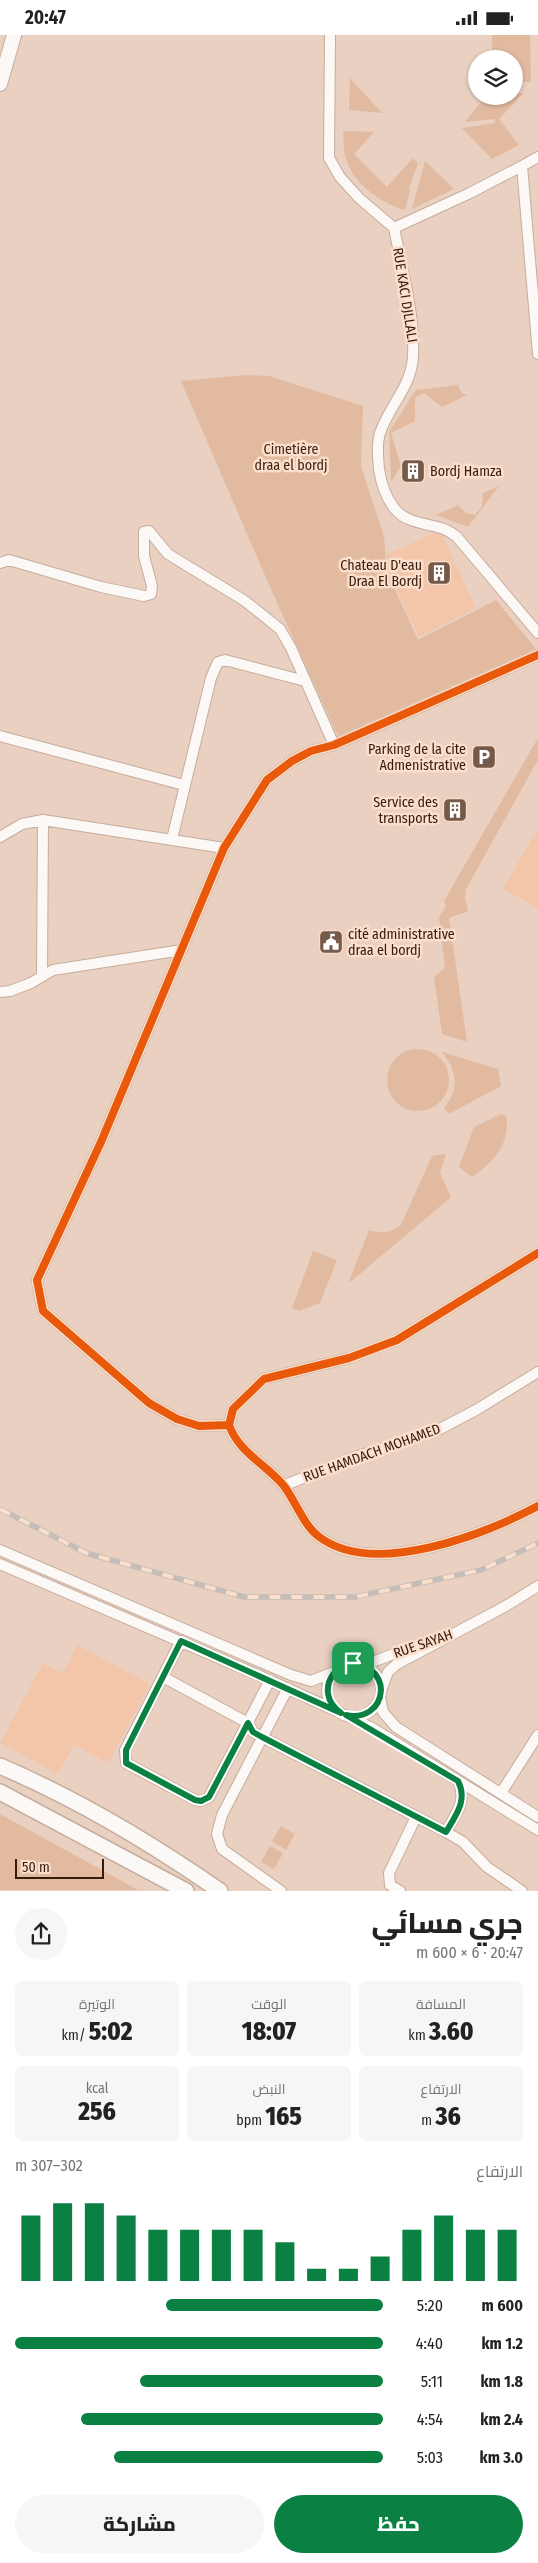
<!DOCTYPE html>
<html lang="ar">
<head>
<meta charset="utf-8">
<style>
  body { margin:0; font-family:"Fira Sans Condensed",Cairo,sans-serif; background:#f6f6f6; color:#222; direction:rtl; height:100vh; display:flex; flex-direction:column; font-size:19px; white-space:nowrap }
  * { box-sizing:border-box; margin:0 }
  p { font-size:16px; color:#767676 }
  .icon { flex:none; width:28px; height:28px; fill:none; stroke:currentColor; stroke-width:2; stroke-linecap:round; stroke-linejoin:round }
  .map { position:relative; height:1856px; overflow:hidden; direction:ltr }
  .drawer { display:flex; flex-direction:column; background:#fff; flex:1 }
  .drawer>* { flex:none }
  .fabs { position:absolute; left:468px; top:15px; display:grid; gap:10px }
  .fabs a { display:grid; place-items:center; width:55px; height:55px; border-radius:50%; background:#fff; box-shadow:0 1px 4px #0004; font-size:25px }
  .scale { position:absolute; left:15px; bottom:12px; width:89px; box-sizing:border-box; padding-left:5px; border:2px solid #361b08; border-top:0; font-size:14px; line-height:18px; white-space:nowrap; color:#361b08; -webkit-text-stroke:4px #fbdecb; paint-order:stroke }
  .pin { position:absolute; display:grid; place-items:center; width:42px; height:42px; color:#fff; margin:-21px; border-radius:10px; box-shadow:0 2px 8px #0006 }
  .round { display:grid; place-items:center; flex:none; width:52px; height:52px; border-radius:26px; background:#f6f6f6 }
  .overview { display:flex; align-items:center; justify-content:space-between; height:85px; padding:0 15px }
  h1 { font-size:28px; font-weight:800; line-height:38px }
  .stats { display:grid; grid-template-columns:repeat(3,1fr); gap:8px; height:85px; padding:5px 15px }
  .stats div { display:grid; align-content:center; border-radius:8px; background:#f6f6f6; text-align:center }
  .stats b { font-size:25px; font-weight:800 }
  .stats small { font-size:14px; font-weight:400 }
  .stats p { font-size:14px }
  .chart { height:140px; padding:10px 15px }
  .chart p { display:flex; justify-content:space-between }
  .chart svg { width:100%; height:90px; margin-top:5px; stroke:#0b8043; stroke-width:6 }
  .primary-button { display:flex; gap:10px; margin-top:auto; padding:10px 15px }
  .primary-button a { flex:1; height:58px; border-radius:30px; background:#0b8043; color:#fff; font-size:20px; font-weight:800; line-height:58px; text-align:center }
  .primary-button a+a { background:#f6f6f6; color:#222 }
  ul { padding:0 15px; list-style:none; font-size:16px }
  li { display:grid; grid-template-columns:80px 60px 1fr; align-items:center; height:38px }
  li i { height:12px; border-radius:6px; background:#0b8043 }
  .status { display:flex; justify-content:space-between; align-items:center; height:35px; padding:0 25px; background:#fff; direction:ltr }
  .status svg { height:14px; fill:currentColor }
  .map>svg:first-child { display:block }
  .built { fill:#f4c6a9 }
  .green { fill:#e2baa0 }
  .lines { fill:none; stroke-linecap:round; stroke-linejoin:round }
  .street-casing { stroke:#c5ad9d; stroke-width:12 }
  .secondary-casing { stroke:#c5ad9d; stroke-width:16 }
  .primary-casing { stroke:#c5ad9d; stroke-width:18 }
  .street { stroke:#fcf8f6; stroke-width:10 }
  .secondary { stroke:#fcf8f6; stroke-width:14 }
  .primary { stroke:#fcf8f6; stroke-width:15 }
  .rail-casing { stroke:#c4bdb8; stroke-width:5.5 }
  .rail { stroke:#fbdecb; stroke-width:4; stroke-dasharray:11; stroke-linecap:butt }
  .cycleway-casing { stroke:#fbdecb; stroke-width:11 }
  .cycleway { stroke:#e8590c; stroke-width:8 }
  .route-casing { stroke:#fff; stroke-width:10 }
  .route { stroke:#0b8043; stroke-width:6 }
  .labels { text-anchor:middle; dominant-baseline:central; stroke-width:5; stroke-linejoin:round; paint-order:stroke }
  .street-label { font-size:14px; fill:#361b08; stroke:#fbdecb }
  .park-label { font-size:14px; fill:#3f230f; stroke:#fbdecb }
  .poi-label { font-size:14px; fill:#361b08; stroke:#fbdecb; text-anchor:end }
</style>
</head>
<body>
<div class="status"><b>20:47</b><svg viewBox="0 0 49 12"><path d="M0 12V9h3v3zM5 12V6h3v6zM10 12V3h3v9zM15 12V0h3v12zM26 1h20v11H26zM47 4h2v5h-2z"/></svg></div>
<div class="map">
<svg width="538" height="1856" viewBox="0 0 538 1856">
  <rect width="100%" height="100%" fill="#e9d0c1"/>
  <path class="built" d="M 440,496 L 476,573 L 419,602 L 388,536 L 387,519 Z
    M 538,793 L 538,873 L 503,854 Z
    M 77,1610 L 150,1649 L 108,1728 L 74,1710 L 58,1739 L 0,1708 L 43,1628 L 63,1638 Z"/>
  <path class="green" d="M 492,0 L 530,0 L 531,47 L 514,47 L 514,24 L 492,24 Z
    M 350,43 L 382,78 L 349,75 Z
    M 514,58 L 524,58 L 499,84 L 519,110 L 492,124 L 462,93 L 495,88 L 494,84 L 465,87 L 486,61 L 514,61 Z
    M 343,96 L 374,97 L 354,119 L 387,152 L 413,123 L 418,128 L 409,153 L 410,156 L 405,175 C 381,169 350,146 345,120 C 343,113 344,104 343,96 Z
    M 425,126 L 454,154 L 412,174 Z
    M 246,340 L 269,341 L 363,371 L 361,431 L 384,502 L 387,537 L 418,605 L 496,565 L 536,614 L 338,701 L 273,559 L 181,346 Z
    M 458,350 L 461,358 L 467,360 L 442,372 L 424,358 L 415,363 L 415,386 L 391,398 L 401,431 L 391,447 L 389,397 L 416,355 Z
    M 499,451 L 468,492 L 436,480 L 458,470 L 466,478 L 475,480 L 482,471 L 483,458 Z
    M 538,703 L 538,725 L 466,854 L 465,864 L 468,876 L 449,883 L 467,1007 L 442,999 L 434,942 L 445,933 L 439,883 L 446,871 L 444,866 Z
    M387 1045a31 31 0 1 1 62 0a31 31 0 1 1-62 0Z
    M 442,1017 L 498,1034 L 501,1051 L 449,1079 L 444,1073 C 460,1054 457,1036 442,1017 Z
    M 501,1079 L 506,1081 C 511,1108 493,1128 472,1142 L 459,1132 L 474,1092 Z
    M 446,1119 L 440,1138 L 451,1162 L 348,1249 L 369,1195 C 382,1199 390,1198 401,1190 L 432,1121 Z
    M 313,1216 L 337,1225 L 320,1268 L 299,1276 L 292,1273 Z
    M 0,1779 L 138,1855 L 0,1855 Z
    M 281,1791 L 295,1799 L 286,1815 L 272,1806 Z
    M 270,1811 L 283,1818 L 274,1834 L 261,1827 Z"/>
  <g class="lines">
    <defs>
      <path id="street" d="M 330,0 L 329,123 L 340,142 L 359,163 L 394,193 L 470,158 L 522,131
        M 538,122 L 522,131 L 538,319
        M 394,193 C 402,233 415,280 413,321 C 412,349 392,368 382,393 C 376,405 378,421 379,434 C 381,448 385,461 394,473 C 411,494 438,485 457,502 L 538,598
        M 0,528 L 9,525 L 101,552 L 144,561 L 151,559 L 152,551 L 144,521 L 144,497 L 149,496 L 168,519 L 245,566 L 280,594 L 291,613 L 334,710
        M 0,701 L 184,750
        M 0,802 L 22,789 L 43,785 L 224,813
        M 172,804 L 211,643 L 218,627 L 225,625 L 305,646
        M 42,940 L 43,785
        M 0,957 L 10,956 L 31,948 L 53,935 L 182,915
        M 538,1218 L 397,1305 L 349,1323 L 264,1344 L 233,1374 L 229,1390 C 239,1418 267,1430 284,1451 C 296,1467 303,1489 318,1501 C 373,1544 485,1499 538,1471
        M 229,1390 L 199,1391 L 177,1384 L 149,1368 L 43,1276 L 37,1245 L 101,1107 L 224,813 L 267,745 L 292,726 L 311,716 L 334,710 L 538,620
        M 283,1451 L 352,1423 L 436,1396 L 476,1375 L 538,1337
        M 0,1515 L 291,1640 L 311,1646 L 334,1637
        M 0,1529 L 258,1640 L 341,1678
        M 181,1606 L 125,1715 L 126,1728 L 195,1765 L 201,1766 L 209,1762 L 270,1645
        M 360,1628 L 375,1626 L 439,1602
        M327 1655a27 27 0 1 1 54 0a27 27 0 1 1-54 0Z
        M 163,1642 L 248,1688 L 253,1697 L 262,1702 L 446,1797 L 463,1807 L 487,1832 L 522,1856
        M 381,1656 L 388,1637 L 397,1629 L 504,1572 L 538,1551
        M 380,1662 L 383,1677 L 396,1692 L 538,1782
        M 346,1680 L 374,1694 L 538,1795
        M 501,1758 L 538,1700
        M 446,1797 C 455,1780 468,1765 458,1746
        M 281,1856 L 222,1814 L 217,1799 L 222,1780 L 288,1653
        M 400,1856 L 390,1850 L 389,1838 L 416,1782"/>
      <path id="secondary" d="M 0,49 L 14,0"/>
      <path id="primary" d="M 0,1731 C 77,1764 151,1808 220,1856
        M 0,1757 L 186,1856"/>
    </defs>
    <use href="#street" class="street-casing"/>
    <use href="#secondary" class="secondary-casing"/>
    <use href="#primary" class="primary-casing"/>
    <use href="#street" class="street"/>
    <use href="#secondary" class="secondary"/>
    <use href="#primary" class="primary"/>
    <defs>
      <path id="rail" d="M 0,1474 L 86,1518 L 244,1562 L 355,1562 L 481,1535 L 538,1508"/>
    </defs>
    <use href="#rail" class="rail-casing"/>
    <use href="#rail" class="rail"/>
    <defs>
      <path id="cycleway" d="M 538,1218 L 397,1305 L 349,1323 L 264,1344 L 233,1374 L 229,1390 C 239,1418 267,1430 284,1451 C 296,1467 303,1489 318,1501 C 373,1544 485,1499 538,1471
        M 229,1390 L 199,1391 L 177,1384 L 149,1368 L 43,1276 L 37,1245 L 101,1107 L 224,813 L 267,745 L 292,726 L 311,716 L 334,710 L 538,620"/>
    </defs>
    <use href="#cycleway" class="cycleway-casing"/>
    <use href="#cycleway" class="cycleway"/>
  </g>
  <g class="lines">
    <defs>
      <path id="route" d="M 181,1606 L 341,1678 C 308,1655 344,1611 371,1635 C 377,1640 381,1647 381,1655 C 380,1674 364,1684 346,1680 L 458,1746 C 468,1765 456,1780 446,1797 L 262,1702 L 253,1697 L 248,1688 L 209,1762 L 201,1766 L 195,1765 L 126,1728 L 126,1715 Z"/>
    </defs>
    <use href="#route" class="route-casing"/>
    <use href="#route" class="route"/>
  </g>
  <defs>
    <symbol id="building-square" viewBox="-11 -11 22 22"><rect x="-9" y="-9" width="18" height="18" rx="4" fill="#755a49" stroke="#fbdecb"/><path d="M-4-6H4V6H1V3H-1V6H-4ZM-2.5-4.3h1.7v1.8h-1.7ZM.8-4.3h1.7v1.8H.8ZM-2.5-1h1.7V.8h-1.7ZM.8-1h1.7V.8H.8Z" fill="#fff"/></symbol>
    <symbol id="parking-square" viewBox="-11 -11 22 22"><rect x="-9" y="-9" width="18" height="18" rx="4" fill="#755a49" stroke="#fbdecb"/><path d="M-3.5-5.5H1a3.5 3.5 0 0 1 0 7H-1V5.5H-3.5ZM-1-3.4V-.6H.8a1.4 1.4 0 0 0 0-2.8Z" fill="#fff"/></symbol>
    <symbol id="civic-square" viewBox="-11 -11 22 22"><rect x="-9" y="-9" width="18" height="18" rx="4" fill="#755a49" stroke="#fbdecb"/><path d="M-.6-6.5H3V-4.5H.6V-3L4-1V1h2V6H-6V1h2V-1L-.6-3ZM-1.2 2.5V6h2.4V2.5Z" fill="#fff"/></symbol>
  </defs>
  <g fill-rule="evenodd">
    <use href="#building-square" x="399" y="422" width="28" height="28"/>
    <use href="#building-square" x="425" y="524" width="28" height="28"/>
    <use href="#parking-square" x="470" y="708" width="28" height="28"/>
    <use href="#building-square" x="441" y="761" width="28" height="28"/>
    <use href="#civic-square" x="317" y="893" width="28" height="28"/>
  </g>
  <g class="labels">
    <g class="street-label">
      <text transform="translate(405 260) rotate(81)">RUE KACI DJLLALI</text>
      <text transform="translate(372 1418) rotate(-20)">RUE HAMDACH MOHAMED</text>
      <text transform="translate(423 1609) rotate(-19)">RUE SAYAH</text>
    </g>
    <g class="park-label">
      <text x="291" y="414">Cimetière<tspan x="291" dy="16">draa el bordj</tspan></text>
    </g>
    <g class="poi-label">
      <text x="430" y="436" text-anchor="start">Bordj Hamza</text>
      <text x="422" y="530">Chateau D'eau<tspan x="422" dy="16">Draa El Bordj</tspan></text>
      <text x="466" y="714">Parking de la cite<tspan x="466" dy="16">Admenistrative</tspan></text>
      <text x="438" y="767">Service des<tspan x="438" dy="16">transports</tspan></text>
      <text x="348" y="899" text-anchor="start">cité administrative<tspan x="348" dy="16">draa el bordj</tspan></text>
    </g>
  </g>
</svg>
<div class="fabs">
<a><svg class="icon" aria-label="layers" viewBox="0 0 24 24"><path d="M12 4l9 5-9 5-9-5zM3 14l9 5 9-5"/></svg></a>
</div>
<div class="scale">50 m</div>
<div class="pin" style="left:353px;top:1628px;background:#1e9e55"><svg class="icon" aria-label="arrive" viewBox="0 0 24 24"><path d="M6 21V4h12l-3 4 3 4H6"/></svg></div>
</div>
<section class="drawer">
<div class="overview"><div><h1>جري مسائي</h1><p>20:47 · 6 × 600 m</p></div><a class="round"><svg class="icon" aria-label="share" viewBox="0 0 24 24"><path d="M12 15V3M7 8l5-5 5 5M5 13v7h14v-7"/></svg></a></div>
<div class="stats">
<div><p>المسافة</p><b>3.60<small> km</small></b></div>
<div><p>الوقت</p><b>18:07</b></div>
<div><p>الوتيرة</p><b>5:02<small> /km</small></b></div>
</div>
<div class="stats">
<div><p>الارتفاع</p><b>36<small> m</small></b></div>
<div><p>النبض</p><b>165<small> bpm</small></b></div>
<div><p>kcal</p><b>256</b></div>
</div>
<div class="chart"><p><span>الارتفاع</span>302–307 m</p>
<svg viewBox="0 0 160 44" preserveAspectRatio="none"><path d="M5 44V12M15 44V6M25 44V6M35 44V12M45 44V19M55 44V19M65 44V19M75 44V19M85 44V25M95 44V38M105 44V38M115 44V32M125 44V19M135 44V12M145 44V19M155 44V19"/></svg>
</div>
<ul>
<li><b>600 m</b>5:20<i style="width:59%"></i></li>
<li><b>1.2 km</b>4:40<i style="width:100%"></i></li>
<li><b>1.8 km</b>5:11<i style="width:66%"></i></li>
<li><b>2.4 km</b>4:54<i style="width:82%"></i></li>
<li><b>3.0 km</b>5:03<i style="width:73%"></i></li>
</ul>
<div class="primary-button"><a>حفظ</a><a>مشاركة</a></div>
</section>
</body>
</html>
